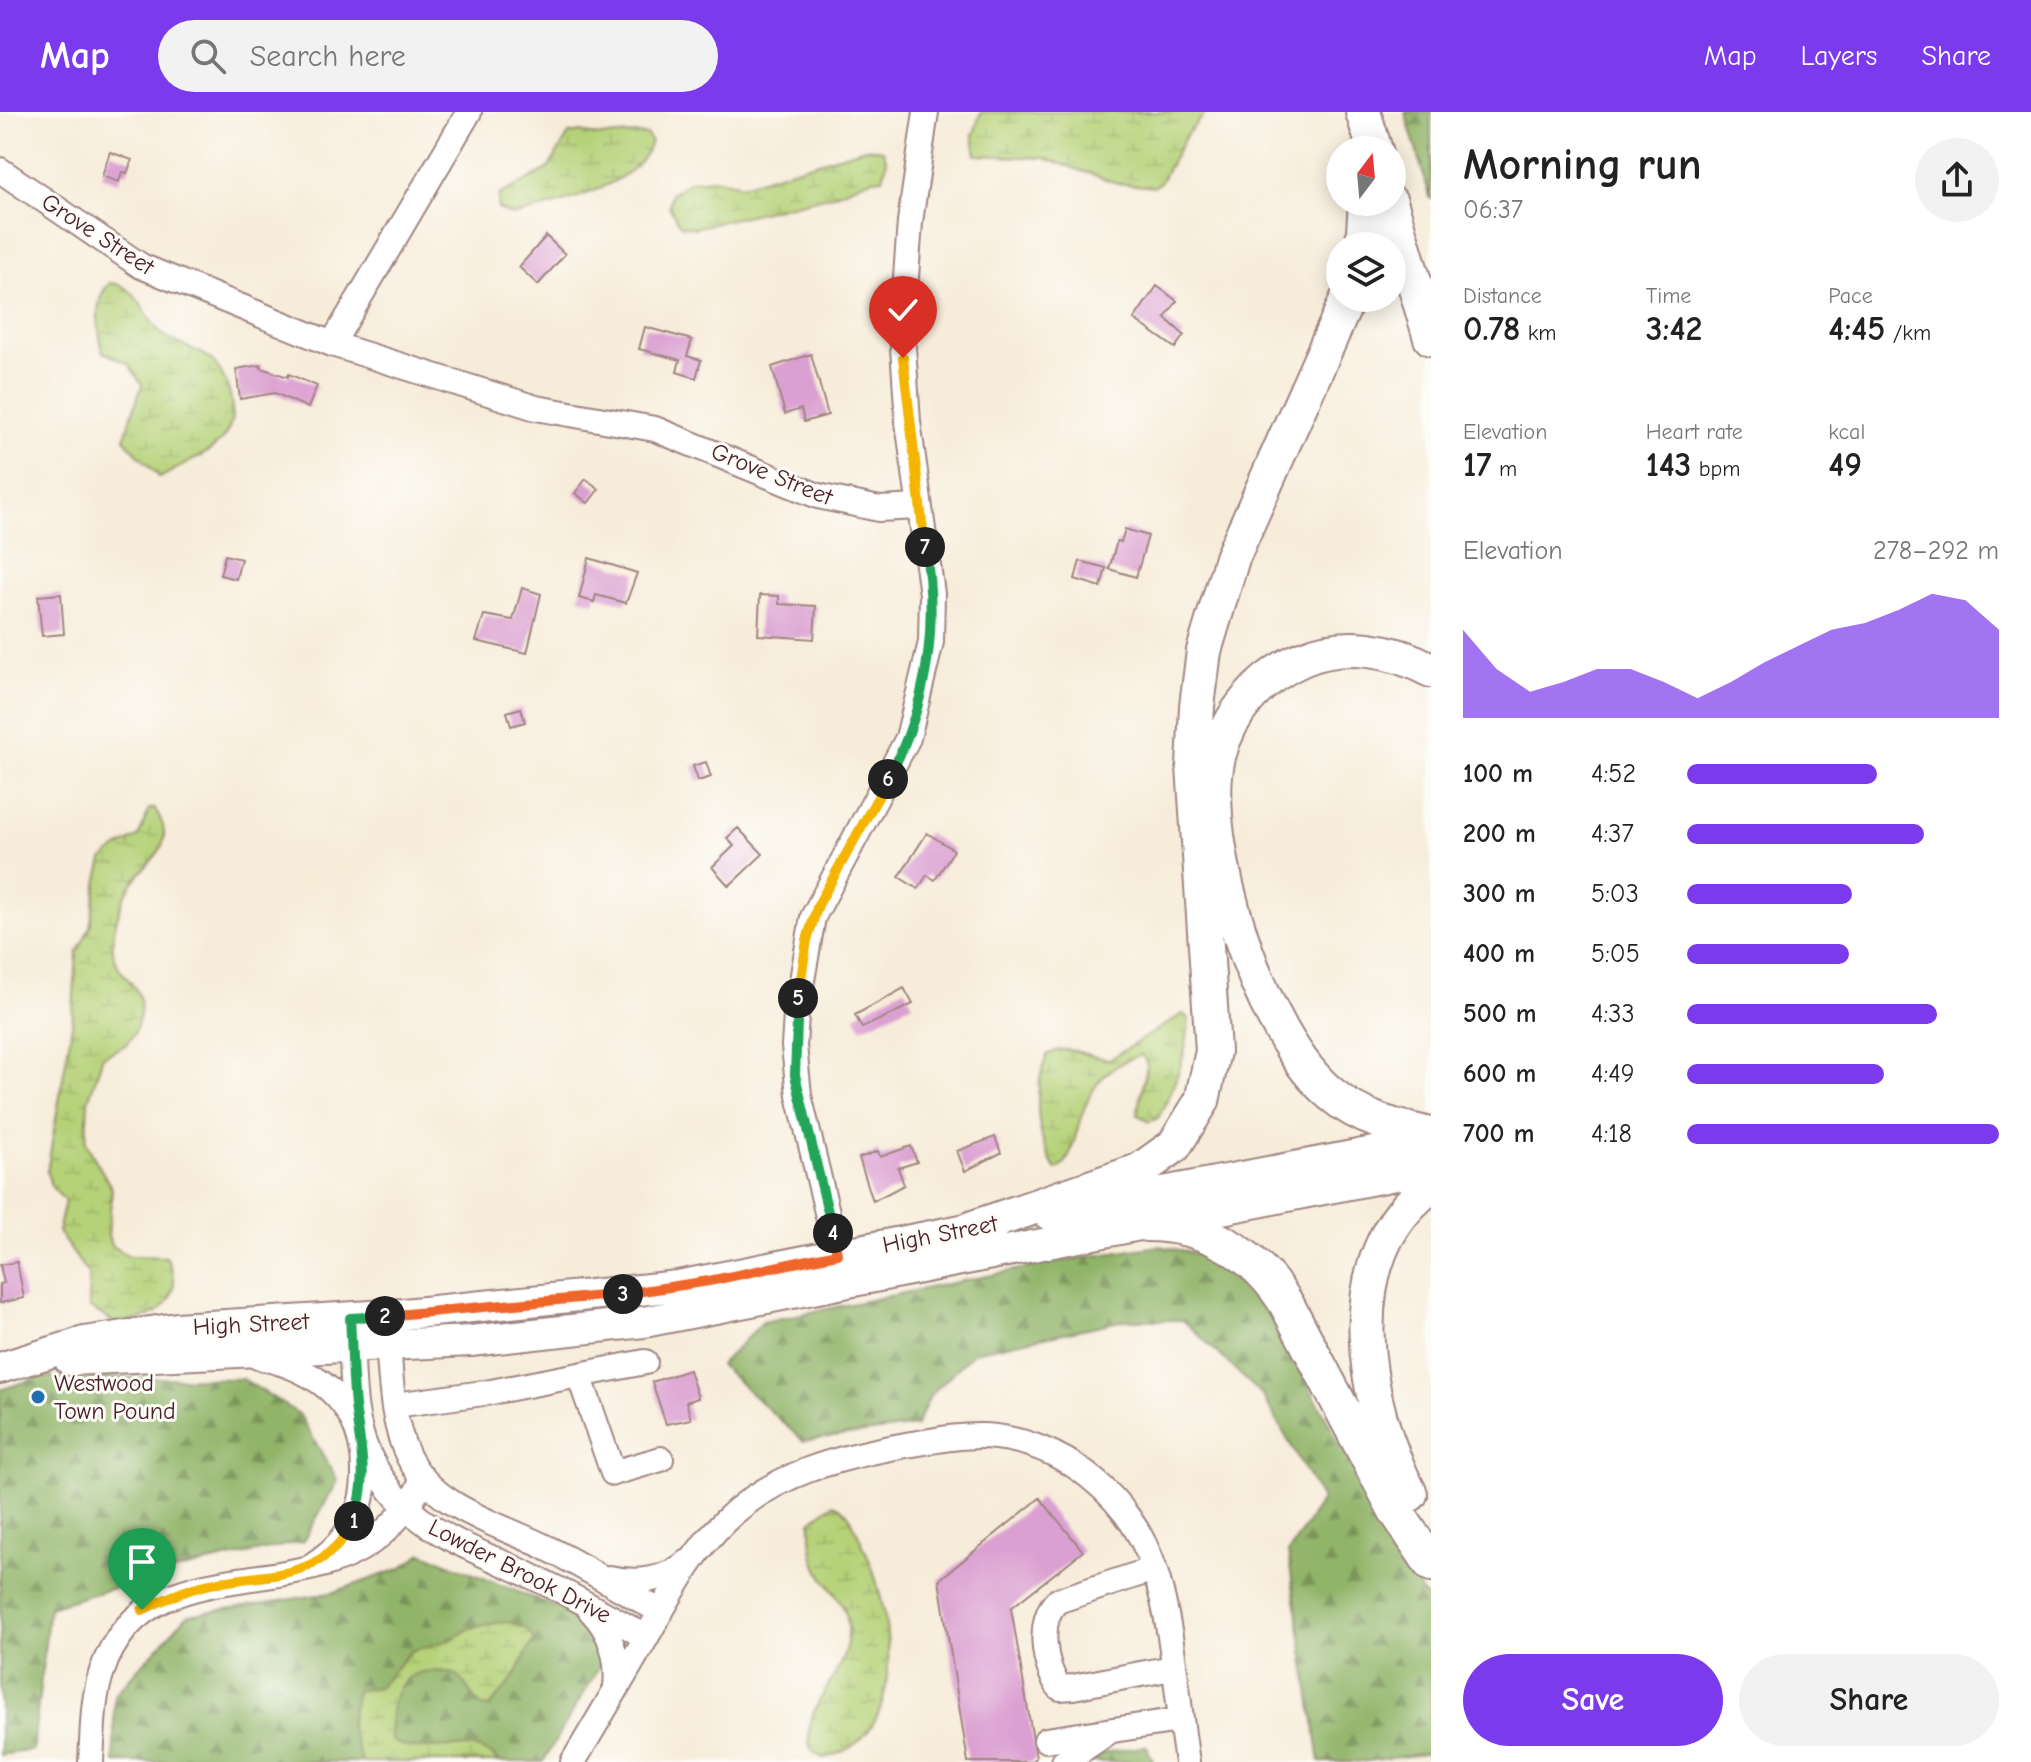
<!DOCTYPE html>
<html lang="en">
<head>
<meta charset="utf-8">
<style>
  body { margin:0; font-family:"Comic Neue",sans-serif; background:#f2f2f2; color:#222; height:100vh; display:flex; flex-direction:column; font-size:30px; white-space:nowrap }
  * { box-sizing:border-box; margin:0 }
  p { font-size:26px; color:#767676 }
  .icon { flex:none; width:44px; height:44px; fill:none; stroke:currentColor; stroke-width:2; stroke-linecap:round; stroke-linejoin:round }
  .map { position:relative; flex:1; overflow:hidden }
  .details { display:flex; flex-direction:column; background:#fff; width:600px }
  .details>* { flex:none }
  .needle { width:52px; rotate:16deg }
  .controls { position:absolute; left:1326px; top:24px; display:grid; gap:16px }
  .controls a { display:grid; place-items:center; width:80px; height:80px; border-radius:50%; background:#fff; box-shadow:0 4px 20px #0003; font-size:40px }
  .pin { position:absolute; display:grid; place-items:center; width:68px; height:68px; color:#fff; margin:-82px -34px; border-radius:50% 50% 50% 0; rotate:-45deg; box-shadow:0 0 8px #0007 }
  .pin .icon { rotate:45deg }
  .km { position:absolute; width:40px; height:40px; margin:-20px; border-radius:50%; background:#222; color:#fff; font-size:22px; line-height:40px; text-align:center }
  .round { display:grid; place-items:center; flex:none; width:84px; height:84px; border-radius:42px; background:#f2f2f2 }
  .head { display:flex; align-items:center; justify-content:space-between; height:136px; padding:0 32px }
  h1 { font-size:44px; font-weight:800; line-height:60px }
  .metrics { display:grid; grid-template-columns:repeat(3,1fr); gap:12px; height:136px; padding:8px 32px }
  .metrics div { display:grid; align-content:center }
  .metrics b { font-size:34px; font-weight:800 }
  .metrics small { font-size:22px; font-weight:400 }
  .metrics p { font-size:22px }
  .chart { height:224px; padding:16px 32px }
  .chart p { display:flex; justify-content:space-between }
  .chart svg { width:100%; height:144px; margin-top:8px; fill:#7c3aed; opacity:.7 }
  .cta { display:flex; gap:16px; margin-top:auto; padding:16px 32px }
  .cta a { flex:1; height:92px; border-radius:48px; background:#7c3aed; color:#fff; font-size:32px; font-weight:800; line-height:92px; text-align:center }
  .cta a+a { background:#f2f2f2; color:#222 }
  ul { padding:0 32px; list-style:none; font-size:26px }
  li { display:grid; grid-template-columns:128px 96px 1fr; align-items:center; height:60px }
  li i { height:20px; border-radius:10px; background:#7c3aed }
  header { display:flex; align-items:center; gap:48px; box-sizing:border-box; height:112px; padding:0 40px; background:#7c3aed; color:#fff }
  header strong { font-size:38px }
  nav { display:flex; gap:44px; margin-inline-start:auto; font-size:28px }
  .search { width:560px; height:72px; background:#f2f2f2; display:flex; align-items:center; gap:20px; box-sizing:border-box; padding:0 28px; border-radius:44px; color:#767676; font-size:30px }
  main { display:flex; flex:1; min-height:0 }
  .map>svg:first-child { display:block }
  .forest { fill:url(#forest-firs); stroke:#6d6a4a; stroke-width:2 }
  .wetland { fill:url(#wetland-marsh); stroke:#807852; stroke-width:2 }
  .building { fill:#dba0d2 }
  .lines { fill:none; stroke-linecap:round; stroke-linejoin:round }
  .minor-casing { stroke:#a08682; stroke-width:28 }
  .major-casing { stroke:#a08682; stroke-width:34 }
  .highway-casing { stroke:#a08682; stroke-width:38 }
  .minor { stroke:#fff; stroke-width:24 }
  .major { stroke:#fff; stroke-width:30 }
  .highway { stroke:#fff; stroke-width:34 }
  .split-1-casing { stroke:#fff; stroke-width:16 }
  .split-2-casing { stroke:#fff; stroke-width:16 }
  .split-3-casing { stroke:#fff; stroke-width:16 }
  .split-4-casing { stroke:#fff; stroke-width:16 }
  .split-5-casing { stroke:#fff; stroke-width:16 }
  .split-6-casing { stroke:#fff; stroke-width:16 }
  .split-7-casing { stroke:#fff; stroke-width:16 }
  .split-8-casing { stroke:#fff; stroke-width:16 }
  .split-1 { stroke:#f5b400; stroke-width:10 }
  .split-2 { stroke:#22a559; stroke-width:10 }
  .split-3 { stroke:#f0652b; stroke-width:10 }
  .split-4 { stroke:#f0652b; stroke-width:10 }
  .split-5 { stroke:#22a559; stroke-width:10 }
  .split-6 { stroke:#f5b400; stroke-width:10 }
  .split-7 { stroke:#22a559; stroke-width:10 }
  .split-8 { stroke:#f5b400; stroke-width:10 }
  .poi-dot { fill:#1f6fb2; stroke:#fdfcf7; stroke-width:3 }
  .labels { text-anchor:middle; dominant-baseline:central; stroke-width:6; stroke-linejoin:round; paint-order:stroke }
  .street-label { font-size:24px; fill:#4a1f2b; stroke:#fdfcf7 }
  .poi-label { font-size:24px; fill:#4a1f2b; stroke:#fdfcf7; text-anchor:start }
</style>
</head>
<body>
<header>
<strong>Map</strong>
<div class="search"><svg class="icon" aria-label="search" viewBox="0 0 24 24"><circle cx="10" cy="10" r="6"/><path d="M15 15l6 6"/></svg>Search here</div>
<nav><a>Map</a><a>Layers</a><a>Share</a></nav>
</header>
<main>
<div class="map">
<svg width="1431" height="1650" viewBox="0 0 1431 1650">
  <defs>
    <pattern id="forest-firs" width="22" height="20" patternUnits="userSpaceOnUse" patternTransform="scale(2)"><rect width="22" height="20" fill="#90b468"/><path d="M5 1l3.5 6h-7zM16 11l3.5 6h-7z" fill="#789256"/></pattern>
    <pattern id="wetland-marsh" width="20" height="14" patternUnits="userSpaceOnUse" patternTransform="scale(2)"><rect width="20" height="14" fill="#b5d278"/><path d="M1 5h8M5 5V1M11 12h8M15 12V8" fill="none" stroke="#9db468"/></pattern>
  </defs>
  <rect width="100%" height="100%" fill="#fdfcf7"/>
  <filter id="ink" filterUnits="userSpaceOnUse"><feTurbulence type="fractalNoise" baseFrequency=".0125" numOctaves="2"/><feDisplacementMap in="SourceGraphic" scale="16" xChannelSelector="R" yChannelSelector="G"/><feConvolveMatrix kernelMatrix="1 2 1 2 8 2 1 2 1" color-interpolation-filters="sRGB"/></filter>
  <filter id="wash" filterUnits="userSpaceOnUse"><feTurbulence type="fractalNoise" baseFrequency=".006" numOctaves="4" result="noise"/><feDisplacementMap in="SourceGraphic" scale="32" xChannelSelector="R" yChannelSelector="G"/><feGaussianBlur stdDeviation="1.8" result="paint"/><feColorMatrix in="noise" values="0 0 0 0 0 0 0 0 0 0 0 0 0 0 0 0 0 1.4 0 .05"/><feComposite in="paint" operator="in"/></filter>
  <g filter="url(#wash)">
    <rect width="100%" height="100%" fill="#f7ecd9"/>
    <path class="forest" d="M 1405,0 L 1431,0 L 1431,88 Z
      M 1159,1134 L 1215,1145 L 1256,1177 L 1421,1480 L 1431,1488 L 1431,1641 L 1359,1650 L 1320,1650 L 1288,1441 L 1322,1388 L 1263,1284 L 1183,1208 L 1125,1208 L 974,1240 L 930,1284 L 916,1314 L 803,1329 L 720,1253 L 763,1210 L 1060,1149 Z
      M 40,1265 L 243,1267 L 299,1302 L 338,1369 L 303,1429 L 161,1462 L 49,1495 L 33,1638 L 0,1643 L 0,1278 Z
      M 422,1441 L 563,1498 L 591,1526 L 600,1554 L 543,1650 L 114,1650 L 114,1583 L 188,1503 L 331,1481 L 402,1456 Z
      M 1147,1634 L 1153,1650 L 1092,1650 L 1103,1641 Z"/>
    <path class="wetland" d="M 981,0 L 1207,0 L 1187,22 L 1161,69 L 1154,75 L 1117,71 L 1044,46 L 976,43 L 973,24 Z
      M 581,20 C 604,29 623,19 647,23 L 651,29 C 640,75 552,93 513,104 L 498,97 L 499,83 L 548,57 L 569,22 Z
      M 865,36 L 883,38 L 887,50 L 883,66 L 871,67 L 833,83 L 694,116 L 680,113 L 669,94 L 671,82 L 690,69 L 717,67 L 742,73 Z
      M 110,171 C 139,173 142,203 160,220 C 173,233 195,235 209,246 C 219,253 227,271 230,283 C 243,334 198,343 160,366 L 124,327 L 142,273 L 128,251 L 103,240 C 98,218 92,188 110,171 Z
      M 149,697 L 155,697 C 182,739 143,747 127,780 C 119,795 111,823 113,840 C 115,855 126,864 135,876 C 146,891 139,921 125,933 C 119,937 110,940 103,944 L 88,989 L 86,1031 L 112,1077 L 108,1123 L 111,1133 L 128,1144 L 166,1145 C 191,1188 153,1212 113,1210 L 89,1195 L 88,1162 L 58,1120 L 65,1089 L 51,1074 L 47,1060 L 72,913 L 77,841 L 90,815 L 98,767 L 103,748 L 111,740 L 139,724 Z
      M 1183,902 L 1189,907 C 1188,939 1174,977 1158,1006 L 1149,1010 L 1137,1002 L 1147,952 L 1142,943 C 1066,962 1085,1049 1056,1058 C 1035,1025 1033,979 1047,943 C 1072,929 1085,947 1110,947 Z
      M 833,1392 C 850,1397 854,1414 861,1429 C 891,1490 916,1627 823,1646 L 811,1638 C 799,1597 841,1570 847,1530 C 854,1484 824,1482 814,1446 C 810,1434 811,1421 811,1409 Z
      M 506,1509 L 526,1517 L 534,1527 L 515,1564 L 490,1595 L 482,1595 L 458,1563 C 405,1548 387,1577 391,1628 C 421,1650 474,1618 498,1650 L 362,1650 L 350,1615 L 356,1579 L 380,1574 L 411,1539 L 450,1528 L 471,1516 Z"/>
    <g id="blocks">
      <path class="building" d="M 110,40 L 132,48 L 127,61 L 122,60 L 119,70 L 102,64 Z
        M 546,124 L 565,142 L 538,173 L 519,155 Z
        M 1157,174 L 1177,189 L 1165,206 L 1184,223 L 1175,236 L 1134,207 Z
        M 645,215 L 692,228 L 687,244 L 701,248 L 696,266 L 677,260 L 680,248 L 639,237 Z
        M 811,242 L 828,303 L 804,310 L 801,297 L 785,302 L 772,255 Z
        M 261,253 L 261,256 L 288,265 L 289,262 L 317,274 L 308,296 L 275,281 L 240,287 L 236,257 Z
        M 586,367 L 599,377 L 588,391 L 575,381 Z
        M 1125,417 L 1148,424 L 1136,465 L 1109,457 L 1117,429 L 1121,430 Z
        M 225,443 L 241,447 L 236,467 L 220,463 Z
        M 589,446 L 637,461 L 626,491 L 596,483 L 594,490 L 579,486 Z
        M 1080,449 L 1106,456 L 1101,475 L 1075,467 Z
        M 522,476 L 541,482 L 527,541 L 476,529 L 484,503 L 513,508 Z
        M 61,482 L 64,522 L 42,524 L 38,484 Z
        M 760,483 L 779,484 L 779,492 L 816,494 L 814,527 L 758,523 Z
        M 521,596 L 525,610 L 511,614 L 507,600 Z
        M 706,650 L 711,665 L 698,669 L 693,654 Z
        M 738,716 L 763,742 L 729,774 L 712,755 L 734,734 L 727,726 Z
        M 927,721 L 954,738 L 935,768 L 927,763 L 918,777 L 899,765 Z
        M 904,876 L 913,892 L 862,916 L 855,903 Z
        M 995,1025 L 1001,1041 L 965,1059 L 957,1039 Z
        M 911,1034 L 917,1050 L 898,1056 L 904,1073 L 873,1089 L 859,1046 L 878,1039 L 880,1045 Z
        M 17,1150 L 24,1186 L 0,1191 L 0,1172 L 4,1171 L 0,1153 Z
        M 689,1258 L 698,1286 L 686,1290 L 691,1307 L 666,1312 L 652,1270 Z
        M 1040,1386 L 1083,1439 L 1011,1496 L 1036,1646 L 1031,1650 L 968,1650 L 939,1468 Z"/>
    </g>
  </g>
  <g filter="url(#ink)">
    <use href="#blocks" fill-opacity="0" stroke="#a08682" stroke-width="2"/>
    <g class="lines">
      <defs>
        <path id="minor" d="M 0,58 L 141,154 L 332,232 L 536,296 L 655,317 L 818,384 L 879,397 L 918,395
          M 332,232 L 469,0
          M 837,1142 L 799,983 L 794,934 L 796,903 L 813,805 L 908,626 L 931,530 L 932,482 L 908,310 L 902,220 L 910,110 L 926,0
          M 387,1218 C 391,1259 390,1307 408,1344 C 435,1398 499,1411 549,1437 C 587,1456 624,1479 661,1500
          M 351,1219 C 353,1258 351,1302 367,1339 C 402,1417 463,1431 533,1465 C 572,1483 609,1504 646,1525
          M 258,1245 C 323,1258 366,1296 364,1365 C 363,1402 345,1432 314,1452
          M 579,1263 L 645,1250
          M 395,1293 L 491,1280 L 579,1263 L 613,1361 L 661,1347
          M 1154,1457 L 1057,1489 C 1037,1508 1043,1555 1060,1576 L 1073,1575 L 1172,1556
          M 609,1466 C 638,1472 664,1469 688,1450
          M 591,1499 C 611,1519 619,1547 616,1575
          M 1046,1628 L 1180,1608
          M 91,1650 C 93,1619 92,1588 102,1559 C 147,1427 306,1499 388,1416 C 403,1401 416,1387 422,1366
          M 573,1650 C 598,1608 623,1566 647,1524 C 670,1484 691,1442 725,1409 C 774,1361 840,1345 906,1333 C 932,1329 958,1323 984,1324 C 1062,1328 1132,1385 1155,1459 C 1174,1519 1177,1588 1187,1650
          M 1064,1650 L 1107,1621"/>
        <path id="major" d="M 1048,1102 L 1431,1029
          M 70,1248 L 471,1229 L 644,1210 L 1431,1056
          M 0,1256 L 84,1230 L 177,1216 L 404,1202 L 678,1174 L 997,1111"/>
        <path id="highway" d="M 1363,0 L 1375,38
          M 1390,90 L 1431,226
          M 1363,134 L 1366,90
          M 1431,558 C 1392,537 1344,529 1302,547 C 1260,565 1229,601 1218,645 C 1198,732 1261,925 1331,982 C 1360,1007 1395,1015 1431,1023
          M 1146,1112 C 1206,1112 1256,1141 1287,1193 L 1396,1399 L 1431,1452
          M 973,1116 L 1139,1059 L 1174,1034 L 1202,989 L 1213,939 L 1194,654 L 1197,594 L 1204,539 L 1232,446 L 1348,186
          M 1410,1382 C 1362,1291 1335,1143 1431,1074"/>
      </defs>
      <use href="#minor" class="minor-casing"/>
      <use href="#major" class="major-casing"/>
      <use href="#highway" class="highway-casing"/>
      <use href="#minor" class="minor"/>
      <use href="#major" class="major"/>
      <use href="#highway" class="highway"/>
    </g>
  </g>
  <g class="lines" filter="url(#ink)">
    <defs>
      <path id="split-1" d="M 142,1498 C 163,1488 184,1478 206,1473 C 265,1459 321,1473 354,1409"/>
      <path id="split-2" d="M 354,1409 C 370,1364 360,1337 355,1293 C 352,1264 352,1235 350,1206 L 385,1204"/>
      <path id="split-3" d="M 385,1204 L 623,1182"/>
      <path id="split-4" d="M 623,1182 L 709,1169 L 837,1142 L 833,1121"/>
      <path id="split-5" d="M 798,886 L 795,963 L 833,1121"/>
      <path id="split-6" d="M 798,886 L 807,828 L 818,793 L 888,667"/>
      <path id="split-7" d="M 888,667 C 927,594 939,516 925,435"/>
      <path id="split-8" d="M 903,246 L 925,435"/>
    </defs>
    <use href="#split-1" class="split-1-casing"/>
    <use href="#split-2" class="split-2-casing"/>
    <use href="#split-3" class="split-3-casing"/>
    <use href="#split-4" class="split-4-casing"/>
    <use href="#split-5" class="split-5-casing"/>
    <use href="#split-6" class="split-6-casing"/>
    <use href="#split-7" class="split-7-casing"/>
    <use href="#split-8" class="split-8-casing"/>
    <use href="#split-1" class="split-1"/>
    <use href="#split-2" class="split-2"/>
    <use href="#split-3" class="split-3"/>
    <use href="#split-4" class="split-4"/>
    <use href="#split-5" class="split-5"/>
    <use href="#split-6" class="split-6"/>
    <use href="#split-7" class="split-7"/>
    <use href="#split-8" class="split-8"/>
  </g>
  <circle class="poi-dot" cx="38" cy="1285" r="8"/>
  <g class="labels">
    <g class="street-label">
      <text transform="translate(98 122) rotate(33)">Grove Street</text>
      <text transform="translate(772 362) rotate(22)">Grove Street</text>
      <text transform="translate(940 1122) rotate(-11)">High Street</text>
      <text transform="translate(251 1212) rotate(-3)">High Street</text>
      <text transform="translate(520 1459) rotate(27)">Lowder Brook Drive</text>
    </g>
    <g class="poi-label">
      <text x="54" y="1271">Westwood<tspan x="54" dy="28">Town Pound</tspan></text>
    </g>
  </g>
</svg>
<div class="controls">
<a><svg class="needle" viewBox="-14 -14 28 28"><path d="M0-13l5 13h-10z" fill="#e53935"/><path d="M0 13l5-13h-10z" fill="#767676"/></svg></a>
<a><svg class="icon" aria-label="layers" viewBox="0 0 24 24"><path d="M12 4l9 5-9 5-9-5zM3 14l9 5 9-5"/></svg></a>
</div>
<div class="pin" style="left:142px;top:1498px;background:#1e9e55"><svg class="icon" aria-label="arrive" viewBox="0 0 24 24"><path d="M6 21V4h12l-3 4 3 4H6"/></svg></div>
<div class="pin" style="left:903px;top:246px;background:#d93025"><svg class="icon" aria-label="check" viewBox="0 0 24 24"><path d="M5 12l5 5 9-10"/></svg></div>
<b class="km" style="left:354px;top:1409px">1</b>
<b class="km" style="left:385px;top:1204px">2</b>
<b class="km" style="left:623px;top:1182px">3</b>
<b class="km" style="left:833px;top:1121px">4</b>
<b class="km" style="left:798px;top:886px">5</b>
<b class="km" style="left:888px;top:667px">6</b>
<b class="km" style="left:925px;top:435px">7</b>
</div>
<section class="details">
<div class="head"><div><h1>Morning run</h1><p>06:37</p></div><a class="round"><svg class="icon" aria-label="share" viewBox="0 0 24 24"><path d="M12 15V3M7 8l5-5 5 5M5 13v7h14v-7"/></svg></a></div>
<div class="metrics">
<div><p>Distance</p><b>0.78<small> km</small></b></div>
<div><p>Time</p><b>3:42</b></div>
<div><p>Pace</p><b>4:45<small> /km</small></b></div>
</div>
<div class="metrics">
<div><p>Elevation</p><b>17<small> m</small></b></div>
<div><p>Heart rate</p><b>143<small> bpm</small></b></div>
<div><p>kcal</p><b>49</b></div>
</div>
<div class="chart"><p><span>Elevation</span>278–292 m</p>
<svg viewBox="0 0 160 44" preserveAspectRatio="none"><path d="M0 44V17L10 29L20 36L30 33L40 29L50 29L60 33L70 38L80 33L90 27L100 22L110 17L120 15L130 11L140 6L150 8L160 17V44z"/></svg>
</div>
<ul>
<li><b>100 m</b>4:52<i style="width:61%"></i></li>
<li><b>200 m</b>4:37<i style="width:76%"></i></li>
<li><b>300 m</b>5:03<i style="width:53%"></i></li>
<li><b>400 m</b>5:05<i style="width:52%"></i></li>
<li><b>500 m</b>4:33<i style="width:80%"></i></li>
<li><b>600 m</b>4:49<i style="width:63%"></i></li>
<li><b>700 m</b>4:18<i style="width:100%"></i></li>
</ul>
<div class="cta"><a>Save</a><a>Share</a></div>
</section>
</main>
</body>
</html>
